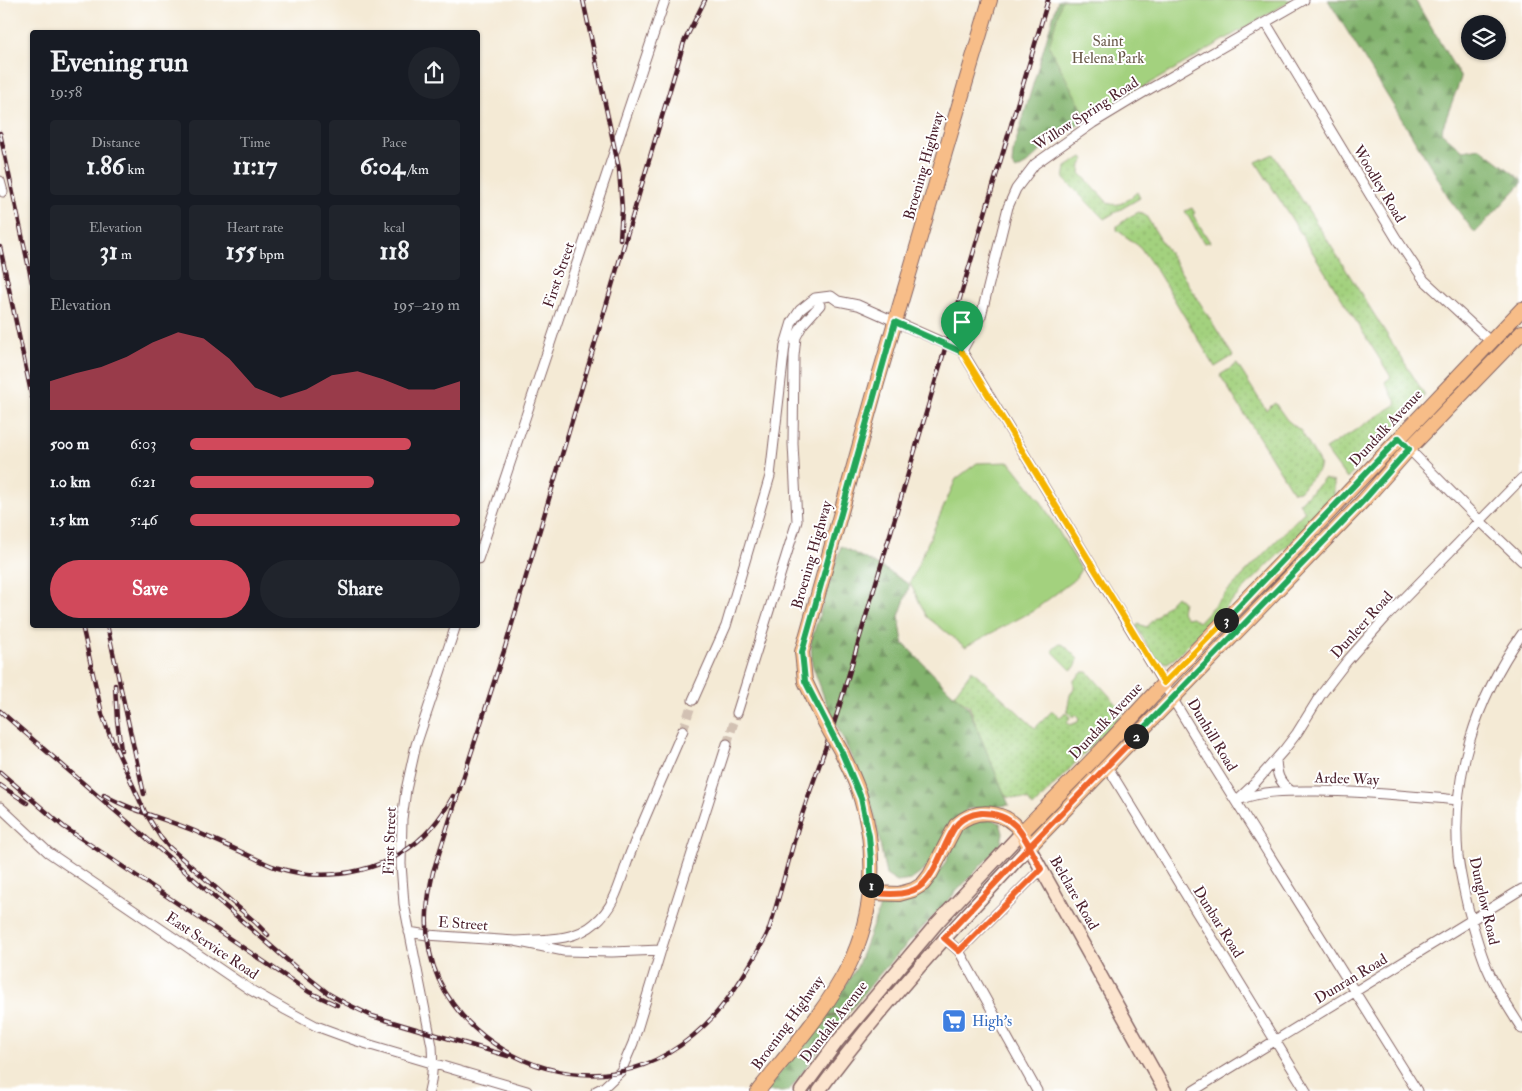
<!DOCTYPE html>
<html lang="en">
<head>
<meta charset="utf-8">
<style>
  body { margin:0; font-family:"IM FELL Double Pica",serif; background:#20242c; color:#f1f3f6; height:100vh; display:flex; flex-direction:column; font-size:19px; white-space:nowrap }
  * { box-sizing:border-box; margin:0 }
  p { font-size:16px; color:#9ea1a6 }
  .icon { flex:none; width:28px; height:28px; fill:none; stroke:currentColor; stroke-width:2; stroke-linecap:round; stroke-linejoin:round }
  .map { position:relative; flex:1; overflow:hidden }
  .panel { position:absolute; left:30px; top:30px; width:450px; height:598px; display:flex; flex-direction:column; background:#171b24; border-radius:5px; box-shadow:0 1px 4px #0004 }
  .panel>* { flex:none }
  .fabs { position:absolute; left:1461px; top:15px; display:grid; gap:10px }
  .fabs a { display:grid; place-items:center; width:45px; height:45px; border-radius:50%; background:#171b24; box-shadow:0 1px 4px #0004; font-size:25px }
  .pin { position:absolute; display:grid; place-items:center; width:42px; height:42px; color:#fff; margin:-51px -21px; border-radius:50% 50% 50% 0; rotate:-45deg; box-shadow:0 0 5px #0007 }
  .pin .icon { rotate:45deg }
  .km { position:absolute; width:25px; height:25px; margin:-12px; border-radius:50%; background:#222; color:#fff; font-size:14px; line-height:25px; text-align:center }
  .round { display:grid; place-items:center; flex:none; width:52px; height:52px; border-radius:26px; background:#20242c }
  .overview { display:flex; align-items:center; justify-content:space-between; height:85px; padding:0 20px }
  h1 { font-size:28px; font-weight:800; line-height:38px }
  .metrics { display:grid; grid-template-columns:repeat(3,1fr); gap:8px; height:85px; padding:5px 20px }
  .metrics div { display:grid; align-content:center; border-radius:5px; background:#20242c; text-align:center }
  .metrics b { font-size:25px; font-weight:800 }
  .metrics small { font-size:14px; font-weight:400 }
  .metrics p { font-size:14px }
  .chart { height:140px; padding:10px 20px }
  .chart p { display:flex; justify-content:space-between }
  .chart svg { width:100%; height:90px; margin-top:5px; fill:#d1495b; opacity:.7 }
  .primary-button { display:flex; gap:10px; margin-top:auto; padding:10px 20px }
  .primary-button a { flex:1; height:58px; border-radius:30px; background:#d1495b; color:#fff; font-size:20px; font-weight:800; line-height:58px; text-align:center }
  .primary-button a+a { background:#20242c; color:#f1f3f6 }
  ul { padding:0 20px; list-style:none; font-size:16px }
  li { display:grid; grid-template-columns:80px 60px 1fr; align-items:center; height:38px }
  li i { height:12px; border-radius:6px; background:#d1495b }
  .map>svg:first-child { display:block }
  .grass { fill:url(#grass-dots); stroke:#767854 }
  .forest { fill:url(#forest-firs); stroke:#66694c }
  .park { fill:#a3d17e; stroke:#767854 }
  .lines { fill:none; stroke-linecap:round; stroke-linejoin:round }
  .street-tunnel { stroke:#d2c1b3; stroke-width:9; stroke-dasharray:9 4.5; stroke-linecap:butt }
  .street-casing { stroke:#866666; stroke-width:11 }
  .secondary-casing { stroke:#866666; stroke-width:15 }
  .primary-casing { stroke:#866666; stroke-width:16 }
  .street { stroke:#fff; stroke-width:9 }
  .secondary { stroke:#fce5cf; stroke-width:12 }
  .primary { stroke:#f7bd88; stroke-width:14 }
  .rail-casing { stroke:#4a1f2b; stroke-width:4.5 }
  .rail { stroke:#fff; stroke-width:2.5; stroke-dasharray:8; stroke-linecap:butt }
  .primary-bridge-casing { stroke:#866666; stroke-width:16; stroke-linecap:butt }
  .primary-bridge { stroke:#f7bd88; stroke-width:14 }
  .split-1-casing { stroke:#fff; stroke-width:10 }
  .split-2-casing { stroke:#fff; stroke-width:10 }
  .split-3-casing { stroke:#fff; stroke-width:10 }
  .split-4-casing { stroke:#fff; stroke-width:10 }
  .split-1 { stroke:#22a559; stroke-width:6 }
  .split-2 { stroke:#f0652b; stroke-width:6 }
  .split-3 { stroke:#22a559; stroke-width:6 }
  .split-4 { stroke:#f5b400; stroke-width:6 }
  .labels { text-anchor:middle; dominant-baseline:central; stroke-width:4; stroke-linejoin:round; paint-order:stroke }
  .park-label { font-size:15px; fill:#655444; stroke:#fff }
  .street-label { font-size:15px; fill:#4a1f2b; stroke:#fff }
  .shop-label { font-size:15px; fill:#366cbe; stroke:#fff; text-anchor:start }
</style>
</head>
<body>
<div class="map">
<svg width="1522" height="1091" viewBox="0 0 1522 1091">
  <defs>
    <pattern id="grass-dots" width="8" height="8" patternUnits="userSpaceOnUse" patternTransform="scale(1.25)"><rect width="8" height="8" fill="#a3d17e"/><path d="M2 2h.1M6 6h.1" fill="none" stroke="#8eb36d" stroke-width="1.8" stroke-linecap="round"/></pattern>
    <pattern id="forest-firs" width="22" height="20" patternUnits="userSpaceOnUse" patternTransform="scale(1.25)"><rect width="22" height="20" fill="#82b36d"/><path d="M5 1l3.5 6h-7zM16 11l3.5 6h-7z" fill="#6c915a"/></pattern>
  </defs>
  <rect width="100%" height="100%" fill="#fff"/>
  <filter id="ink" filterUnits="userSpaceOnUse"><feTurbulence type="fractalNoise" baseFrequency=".02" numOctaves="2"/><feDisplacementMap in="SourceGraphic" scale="10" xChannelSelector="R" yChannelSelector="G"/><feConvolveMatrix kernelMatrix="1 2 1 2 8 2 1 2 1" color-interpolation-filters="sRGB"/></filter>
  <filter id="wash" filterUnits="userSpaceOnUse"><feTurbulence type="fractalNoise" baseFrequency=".0096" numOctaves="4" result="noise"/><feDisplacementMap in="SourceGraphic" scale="20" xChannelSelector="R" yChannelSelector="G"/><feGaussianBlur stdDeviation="1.12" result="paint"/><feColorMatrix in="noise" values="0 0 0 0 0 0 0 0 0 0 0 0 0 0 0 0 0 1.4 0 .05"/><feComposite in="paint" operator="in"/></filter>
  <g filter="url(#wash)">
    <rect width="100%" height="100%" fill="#f4ead5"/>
    <path class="grass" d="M 1273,154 L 1425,395 L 1347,479 L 1325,449 L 1397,404 L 1385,382 L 1391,377 L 1256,162 Z
      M 1082,157 L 1085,159 L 1081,165 L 1080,173 L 1108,203 C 1120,208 1129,199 1137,192 L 1140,198 L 1104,219 L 1064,179 L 1066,167 Z
      M 1192,208 L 1195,213 L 1193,215 L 1210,242 L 1204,243 L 1185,211 Z
      M 1139,212 L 1146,216 L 1233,356 L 1215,367 L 1157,271 L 1140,247 L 1117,230 L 1117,226 L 1129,217 Z
      M 1237,364 L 1266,410 L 1275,403 L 1287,420 L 1301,431 L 1320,464 L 1318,471 L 1299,491 L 1293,492 L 1220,375 Z
      M 1324,479 L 1334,482 L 1334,499 L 1175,658 L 1167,663 L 1155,659 L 1136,626 L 1139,624 L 1146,627 L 1176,596 L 1183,602 L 1181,611 L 1186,618 L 1192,617 L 1198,622 L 1305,511 L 1299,503 Z
      M 1060,644 L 1064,645 L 1078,659 L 1076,666 L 1071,670 L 1052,651 L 1057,645 Z
      M 972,670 L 1035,728 L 1052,711 L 1060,717 L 1066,712 L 1070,717 L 1067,723 L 1070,725 L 1078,722 L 1079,718 L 1075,714 L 1073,717 L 1067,711 L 1070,695 L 1074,688 L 1074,680 L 1083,672 L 1088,672 L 1124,712 L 1033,807 L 1028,800 L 1007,797 L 996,781 L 969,705 L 953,696 Z"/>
    <path class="forest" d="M 1058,0 L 1097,0 L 1090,105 L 1083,122 L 1067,132 L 1055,137 L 1027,164 L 1016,170 L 1012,165 L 1013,152 Z
      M 1328,0 L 1415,0 L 1461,78 L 1441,132 L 1463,151 L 1480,148 L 1522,180 L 1522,183 L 1475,233 L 1450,200 L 1435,173 Z
      M 841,546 L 888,571 L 910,585 L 899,616 L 903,643 L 949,690 L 968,707 L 1009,805 L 968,809 L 960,816 L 925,870 L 911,880 L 897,882 L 886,875 L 876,822 L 868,793 L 825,700 L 812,664 L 811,641 Z
      M 988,817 L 1000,823 L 1003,833 L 1001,844 L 883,970 L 848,1013 L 826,1016 L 857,967 L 881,904 L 933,881 L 944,865 L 962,830 L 972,822 Z
      M 847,1014 L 816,1054 L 789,1091 L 765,1091 L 824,1017 Z"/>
    <path class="park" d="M 1062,0 L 1292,0 L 1088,120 L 1049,46 Z
      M 1010,462 L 1040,500 L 1081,569 L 1075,579 L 1033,611 L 965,647 L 927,617 L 910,583 L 956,479 L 977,463 Z"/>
  </g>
  <g filter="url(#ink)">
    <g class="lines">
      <path class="street-tunnel" d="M 683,730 L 693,700
        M 727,744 L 737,713"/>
      <defs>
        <path id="street" d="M 1266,23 L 1396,238 L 1424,280 L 1491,342
          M 0,181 L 3,192
          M 962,351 L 981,316 L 1008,207 L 1016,189 L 1035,164 L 1093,123 L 1141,94 L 1304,0
          M 1407,447 L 1480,521 L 1522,561
          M 478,559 L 665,0
          M 1522,634 C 1476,699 1451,776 1458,856 C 1460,874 1464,891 1468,908 C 1474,929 1479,950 1488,970 C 1497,991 1510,1010 1522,1029
          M 693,700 L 726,626 L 770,476 L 785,345 L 792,322 L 800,310 L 815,298 L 831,296 L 838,301 L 858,305 L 962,351 L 1206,754 L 1417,1091
          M 737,713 L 797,521 L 793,444 L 794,356 L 796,337 L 803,324 L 820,305
          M 1276,760 C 1277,774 1278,781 1290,790
          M 1107,766 L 1306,1091
          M 1241,799 C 1266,790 1291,791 1316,791 C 1363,791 1411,796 1458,800
          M 1236,801 L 1255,783 L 1284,750 L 1297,733 L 1320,696 L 1347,661 L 1387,616 L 1522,478
          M 0,807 L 48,852 L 249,989 L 286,1010 L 316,1026 L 357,1041 L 527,1091
          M 409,932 L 427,935 L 515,941 L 564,951 L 612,952 L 661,950
          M 944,938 L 959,951 L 1037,1091
          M 515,941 C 541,939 574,942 595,923 C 618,904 621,875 632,849 C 648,809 666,770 683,730
          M 959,951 L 1041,869
          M 429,1091 C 433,1076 433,1061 432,1046 L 404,904 L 401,864 L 402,819 L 406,790 L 416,745 L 456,625
          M 596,1091 L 604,1087 L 621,1071 L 633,1043 L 661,950 L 727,744
          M 1193,1091 L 1522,889"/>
        <path id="secondary" d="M 801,1091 L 837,1042 L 937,923 L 1022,832
          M 819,1091 C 882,1004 956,926 1029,847 L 1165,1091"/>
        <path id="primary" d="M 822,717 L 805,681 L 802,652 L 877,383 L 990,0
          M 1022,832 L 1100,752 L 1164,683 L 1281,563 L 1522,309
          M 871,893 L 899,894 L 913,890 L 923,884 L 930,875 L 956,825 C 977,807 1006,810 1022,833 C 1025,837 1027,842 1029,847 L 1364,500 L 1409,449 L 1522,332
          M 758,1091 C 790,1051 826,1011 849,965 C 874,914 878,854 861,799 C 857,783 849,768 842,753"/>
      </defs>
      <use href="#street" class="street-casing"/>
      <use href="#secondary" class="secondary-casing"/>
      <use href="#primary" class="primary-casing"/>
      <use href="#street" class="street"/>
      <use href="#secondary" class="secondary"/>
      <use href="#primary" class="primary"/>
      <defs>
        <path id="rail" d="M 583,0 L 619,169 L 622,209 L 620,239
          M 705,0 L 684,42 L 504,651 L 433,872 C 427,900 424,925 430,953 C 446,1028 528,1080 603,1074 C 642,1071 677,1052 705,1025 C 727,1004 744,976 759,949 C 762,943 767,936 769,929 C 781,893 789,857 800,821 C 812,784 826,748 838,711 L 1048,0
          M 0,133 L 32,282
          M 0,247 L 32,397
          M 82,625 L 102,714 L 109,733 L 145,812 L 161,838 L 169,847 L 255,922 L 268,935
          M 107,625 L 144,794
          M 115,685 L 117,720 L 121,750
          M 0,711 L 294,966 L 329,994 L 345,1003 L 372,1016 L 508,1056
          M 0,772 L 64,827 L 309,992 L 337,1005
          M 0,785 L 27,803
          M 104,795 C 131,811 163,818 192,830 C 210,838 229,846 248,855 C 257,859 266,864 275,867 C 329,885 394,871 432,827 C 440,818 447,807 453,796"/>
      </defs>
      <use href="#rail" class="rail-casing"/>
      <use href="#rail" class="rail"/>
      <defs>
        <path id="primary-bridge" d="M 822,717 L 842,753"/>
      </defs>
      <use href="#primary-bridge" class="primary-bridge-casing"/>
      <use href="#primary-bridge" class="primary-bridge"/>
    </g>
  </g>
  <g class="lines" filter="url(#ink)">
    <defs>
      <path id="split-1" d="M 871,885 L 871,860 L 869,836 L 861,798 L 842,753 L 805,681 L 802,652 L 895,322 L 962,352"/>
      <path id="split-2" d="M 871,885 L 871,893 C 888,894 909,897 923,884 C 936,873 944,843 955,827 C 960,819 971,814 981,813 C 1018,812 1026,841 1041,869 L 959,951 L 944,938 L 1029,847 L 1136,736"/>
      <path id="split-3" d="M 1136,736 L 1364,500 L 1409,449 L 1399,438 L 1226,620"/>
      <path id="split-4" d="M 962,352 L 1164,683 L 1226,620"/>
    </defs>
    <use href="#split-1" class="split-1-casing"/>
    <use href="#split-2" class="split-2-casing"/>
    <use href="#split-3" class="split-3-casing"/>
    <use href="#split-4" class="split-4-casing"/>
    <use href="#split-1" class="split-1"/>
    <use href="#split-2" class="split-2"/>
    <use href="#split-3" class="split-3"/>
    <use href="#split-4" class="split-4"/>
  </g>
  <defs>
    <symbol id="supermarket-square" viewBox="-11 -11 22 22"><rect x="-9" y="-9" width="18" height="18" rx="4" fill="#3f7fe0" stroke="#fff"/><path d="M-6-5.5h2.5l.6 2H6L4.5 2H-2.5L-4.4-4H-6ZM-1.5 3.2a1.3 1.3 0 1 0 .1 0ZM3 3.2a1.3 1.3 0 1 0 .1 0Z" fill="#fff"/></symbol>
  </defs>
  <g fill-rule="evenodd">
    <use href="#supermarket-square" x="940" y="1007" width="28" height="28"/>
  </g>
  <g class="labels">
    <g class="park-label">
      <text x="1108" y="41">Saint<tspan x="1108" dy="17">Helena Park</tspan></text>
    </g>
    <g class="street-label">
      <text transform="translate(1086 114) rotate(-33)">Willow Spring Road</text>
      <text transform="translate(924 166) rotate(-74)">Broening Highway</text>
      <text transform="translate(1379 184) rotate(59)">Woodley Road</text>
      <text transform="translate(559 275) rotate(-71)">First Street</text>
      <text transform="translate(1386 428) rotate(-47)">Dundalk Avenue</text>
      <text transform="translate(812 555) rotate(-74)">Broening Highway</text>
      <text transform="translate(1362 625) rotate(-48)">Dunleer Road</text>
      <text transform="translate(1106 721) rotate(-47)">Dundalk Avenue</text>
      <text transform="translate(1212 735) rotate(59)">Dunhill Road</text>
      <text transform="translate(1347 779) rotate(2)">Ardee Way</text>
      <text transform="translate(390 841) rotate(-88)">First Street</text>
      <text transform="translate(1074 893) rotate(60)">Belclare Road</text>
      <text transform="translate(1484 901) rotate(77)">Dunglow Road</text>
      <text transform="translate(1218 922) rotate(58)">Dunbar Road</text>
      <text transform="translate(463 924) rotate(4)">E Street</text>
      <text transform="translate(212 946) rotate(34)">East Service Road</text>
      <text transform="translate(1351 979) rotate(-31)">Dunran Road</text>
      <text transform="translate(834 1022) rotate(-52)">Dundalk Avenue</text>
      <text transform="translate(788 1023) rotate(-54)">Broening Highway</text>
    </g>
    <g class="shop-label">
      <text x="972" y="1021">High's</text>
    </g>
  </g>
</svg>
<div class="fabs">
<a><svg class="icon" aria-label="layers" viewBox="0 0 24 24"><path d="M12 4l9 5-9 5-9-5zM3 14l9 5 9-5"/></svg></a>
</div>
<div class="pin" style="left:962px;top:352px;background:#1e9e55"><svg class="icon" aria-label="arrive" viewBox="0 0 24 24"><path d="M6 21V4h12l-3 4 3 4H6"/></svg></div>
<b class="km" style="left:871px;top:885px">1</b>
<b class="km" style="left:1136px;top:736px">2</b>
<b class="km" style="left:1226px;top:620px">3</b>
<section class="panel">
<div class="overview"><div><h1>Evening run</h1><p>19:58</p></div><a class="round"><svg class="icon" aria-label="share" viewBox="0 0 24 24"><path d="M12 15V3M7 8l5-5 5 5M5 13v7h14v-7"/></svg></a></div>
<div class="metrics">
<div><p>Distance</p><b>1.86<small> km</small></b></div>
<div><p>Time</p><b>11:17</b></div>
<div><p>Pace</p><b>6:04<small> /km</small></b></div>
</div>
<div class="metrics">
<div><p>Elevation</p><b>31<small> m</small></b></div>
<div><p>Heart rate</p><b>155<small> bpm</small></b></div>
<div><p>kcal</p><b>118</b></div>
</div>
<div class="chart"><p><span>Elevation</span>195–219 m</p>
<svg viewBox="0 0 160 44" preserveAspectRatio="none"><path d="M0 44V30L10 26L20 23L30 18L40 11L50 6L60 9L70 19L80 33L90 38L100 34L110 27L120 25L130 29L140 34L150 34L160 30V44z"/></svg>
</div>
<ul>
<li><b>500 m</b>6:03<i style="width:82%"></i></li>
<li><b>1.0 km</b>6:21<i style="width:68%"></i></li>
<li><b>1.5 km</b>5:46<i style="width:100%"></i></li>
</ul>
<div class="primary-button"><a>Save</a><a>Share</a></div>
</section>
</div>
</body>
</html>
